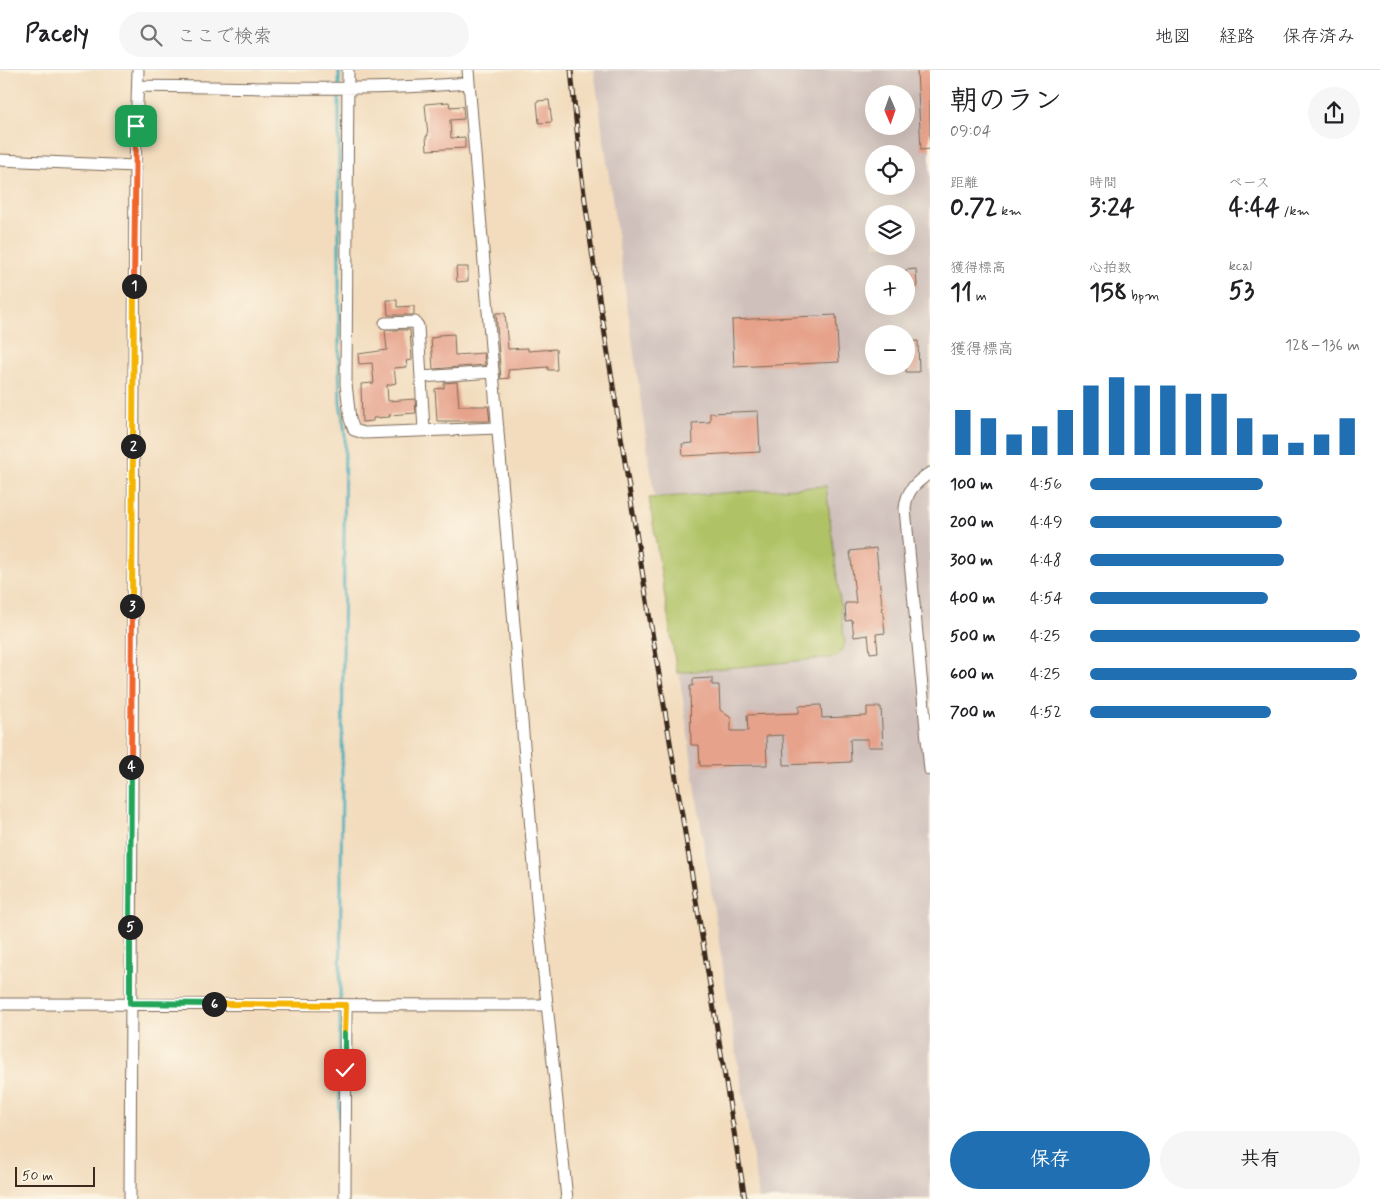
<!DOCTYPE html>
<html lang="ja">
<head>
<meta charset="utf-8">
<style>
  body { margin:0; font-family:Mynerve,"Klee One",sans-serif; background:#f6f6f6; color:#202124; height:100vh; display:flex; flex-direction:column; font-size:19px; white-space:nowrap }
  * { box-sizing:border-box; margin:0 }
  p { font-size:16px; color:#757577 }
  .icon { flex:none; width:28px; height:28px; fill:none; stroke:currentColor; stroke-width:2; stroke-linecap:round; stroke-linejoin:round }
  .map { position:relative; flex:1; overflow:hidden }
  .panel { display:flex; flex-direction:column; background:#fff; width:450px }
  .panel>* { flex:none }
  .needle { width:32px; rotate:178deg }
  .fabs { position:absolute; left:865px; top:15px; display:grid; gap:10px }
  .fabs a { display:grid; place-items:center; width:50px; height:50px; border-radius:50%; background:#fff; box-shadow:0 5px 20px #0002; font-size:25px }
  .scale { position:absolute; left:15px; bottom:12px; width:80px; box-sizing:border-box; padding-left:5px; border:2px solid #3b2a1e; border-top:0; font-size:14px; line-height:18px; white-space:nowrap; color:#3b2a1e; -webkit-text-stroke:4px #fcf5e5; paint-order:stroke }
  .pin { position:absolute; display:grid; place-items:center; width:42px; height:42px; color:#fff; margin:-21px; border-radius:10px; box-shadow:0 2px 8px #0006 }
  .km { position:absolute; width:25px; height:25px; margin:-12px; border-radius:50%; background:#222; color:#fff; font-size:14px; line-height:25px; text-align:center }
  .round { display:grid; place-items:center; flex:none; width:52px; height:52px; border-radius:26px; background:#f6f6f6 }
  .overview { display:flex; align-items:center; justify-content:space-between; height:85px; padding:0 20px }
  h1 { font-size:28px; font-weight:800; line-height:38px }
  .stats { display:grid; grid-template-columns:repeat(3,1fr); gap:8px; height:85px; padding:5px 20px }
  .stats div { display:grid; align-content:center }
  .stats b { font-size:25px; font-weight:800 }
  .stats small { font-size:14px; font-weight:400 }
  .stats p { font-size:14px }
  .chart { height:140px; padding:10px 20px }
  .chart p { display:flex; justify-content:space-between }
  .chart svg { width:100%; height:90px; margin-top:5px; stroke:#1f6fb2; stroke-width:6 }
  .button { display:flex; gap:10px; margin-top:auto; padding:10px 20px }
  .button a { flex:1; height:58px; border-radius:30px; background:#1f6fb2; color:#fff; font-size:20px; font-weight:800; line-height:58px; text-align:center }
  .button a+a { background:#f6f6f6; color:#202124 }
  ul { padding:0 20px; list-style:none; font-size:16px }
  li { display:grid; grid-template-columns:80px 60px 1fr; align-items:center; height:38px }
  li i { height:12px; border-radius:6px; background:#1f6fb2 }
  header { display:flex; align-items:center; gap:30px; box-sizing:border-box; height:70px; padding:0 25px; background:#fff; border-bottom:1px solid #e0e0e0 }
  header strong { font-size:24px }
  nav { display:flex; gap:28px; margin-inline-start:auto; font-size:18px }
  .search { width:350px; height:45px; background:#f6f6f6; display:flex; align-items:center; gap:12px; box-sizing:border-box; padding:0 18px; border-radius:28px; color:#757577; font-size:19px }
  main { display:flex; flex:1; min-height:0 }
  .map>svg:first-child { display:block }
  .industrial { fill:#cfc0bb; fill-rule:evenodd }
  .pitch { fill:#afc265; stroke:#757642 }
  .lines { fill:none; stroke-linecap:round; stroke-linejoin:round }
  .stream { stroke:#3cabba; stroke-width:3 }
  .building { fill:#e6a28b }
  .minor-casing { stroke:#7b6856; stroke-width:13 }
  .minor { stroke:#fff; stroke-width:11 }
  .rail-casing { stroke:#3b2a1e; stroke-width:5 }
  .rail { stroke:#fcf5e5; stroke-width:3; stroke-dasharray:9; stroke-linecap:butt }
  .split-1-casing { stroke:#fff; stroke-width:10 }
  .split-2-casing { stroke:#fff; stroke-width:10 }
  .split-3-casing { stroke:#fff; stroke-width:10 }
  .split-4-casing { stroke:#fff; stroke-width:10 }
  .split-5-casing { stroke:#fff; stroke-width:10 }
  .split-6-casing { stroke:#fff; stroke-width:10 }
  .split-7-casing { stroke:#fff; stroke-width:10 }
  .split-8-casing { stroke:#fff; stroke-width:10 }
  .split-1 { stroke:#f0652b; stroke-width:6 }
  .split-2 { stroke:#f5b400; stroke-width:6 }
  .split-3 { stroke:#f5b400; stroke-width:6 }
  .split-4 { stroke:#f0652b; stroke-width:6 }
  .split-5 { stroke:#22a559; stroke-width:6 }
  .split-6 { stroke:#22a559; stroke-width:6 }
  .split-7 { stroke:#f5b400; stroke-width:6 }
  .split-8 { stroke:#22a559; stroke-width:6 }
</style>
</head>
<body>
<header>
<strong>Pacely</strong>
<div class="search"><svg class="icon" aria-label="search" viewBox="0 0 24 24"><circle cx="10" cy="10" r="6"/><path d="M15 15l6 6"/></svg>ここで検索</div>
<nav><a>地図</a><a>経路</a><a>保存済み</a></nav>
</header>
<main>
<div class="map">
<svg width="930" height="1129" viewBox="0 0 930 1129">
  <rect width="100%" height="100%" fill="#fcf5e5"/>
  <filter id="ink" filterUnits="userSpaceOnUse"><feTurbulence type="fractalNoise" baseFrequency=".02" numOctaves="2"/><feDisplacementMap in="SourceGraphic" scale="10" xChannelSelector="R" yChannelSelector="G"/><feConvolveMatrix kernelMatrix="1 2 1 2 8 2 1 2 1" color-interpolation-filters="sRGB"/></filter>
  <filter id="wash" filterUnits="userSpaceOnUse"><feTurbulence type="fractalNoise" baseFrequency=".0096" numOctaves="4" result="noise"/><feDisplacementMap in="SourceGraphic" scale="20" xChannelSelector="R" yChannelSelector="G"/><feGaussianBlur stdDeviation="1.12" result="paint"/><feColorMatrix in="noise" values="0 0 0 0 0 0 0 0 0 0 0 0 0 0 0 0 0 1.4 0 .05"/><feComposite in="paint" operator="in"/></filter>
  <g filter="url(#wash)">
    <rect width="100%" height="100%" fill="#f2dcbd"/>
    <path class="industrial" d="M 594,0 L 930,0 L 930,1129 L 759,1129 L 701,757 ZM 874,24 L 906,24 L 906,56 L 874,56 ZM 874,84 L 906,84 L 906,116 L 874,116 ZM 874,144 L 906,144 L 906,176 L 874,176 ZM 874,204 L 906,204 L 906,236 L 874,236 ZM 874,264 L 906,264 L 906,296 L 874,296 Z"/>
    <path class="pitch" d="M 826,416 L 845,574 L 837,587 L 677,603 L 649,428 Z"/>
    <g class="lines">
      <path class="stream" d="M 339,0 L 339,293 L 340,333 L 345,362 L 340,931
        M 339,1129 L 340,938"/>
    </g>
    <g id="blocks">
      <path class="building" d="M 917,0 L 930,0 L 930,79 L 921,80 Z
        M 549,30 L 552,52 L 539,53 L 537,31 Z
        M 449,32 L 450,37 L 463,36 L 464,49 L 450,50 L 451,68 L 465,67 L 465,78 L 427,80 L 426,66 L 428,66 L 425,34 Z
        M 456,197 L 468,197 L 468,211 L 457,212 Z
        M 916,199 L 917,217 L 906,217 L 906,200 Z
        M 387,230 L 397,230 L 397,237 L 414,236 L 414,245 L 388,245 Z
        M 496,243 L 505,243 L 508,279 L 528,278 L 528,281 L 556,279 L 557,300 L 548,300 L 548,297 L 508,300 L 509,308 L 501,309 Z
        M 836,245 L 839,292 L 734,297 L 732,250 Z
        M 385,260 L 410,260 L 412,290 L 406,291 L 407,297 L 394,298 L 396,313 L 387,315 L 388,331 L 415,329 L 416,343 L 389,345 L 390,347 L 373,348 L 373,351 L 362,352 L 361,314 L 374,313 L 372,293 L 359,294 L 358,284 L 387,280 Z
        M 454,264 L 455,285 L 484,283 L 485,295 L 433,299 L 431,268 L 438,267 L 438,265 Z
        M 918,271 L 919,302 L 906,302 L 906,272 Z
        M 457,312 L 459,336 L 488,336 L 490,351 L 437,351 L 435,319 L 444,318 L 444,313 Z
        M 758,341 L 760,382 L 683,386 L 682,374 L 693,373 L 692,353 L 710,352 L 710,343 Z
        M 876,478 L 885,563 L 876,564 L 878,582 L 870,583 L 868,565 L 854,567 L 852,550 L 846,551 L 845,533 L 856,533 L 850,481 Z
        M 712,608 L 712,615 L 719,615 L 720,640 L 731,648 L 731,661 L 748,661 L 747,645 L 799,643 L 799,636 L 821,635 L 822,648 L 867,646 L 867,637 L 881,637 L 883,677 L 868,677 L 868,669 L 850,669 L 851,692 L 784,695 L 783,665 L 766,666 L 767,695 L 700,696 L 699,675 L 691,675 L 690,616 L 693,616 L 693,609 Z"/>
    </g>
  </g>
  <g filter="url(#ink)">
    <use href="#blocks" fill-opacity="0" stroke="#7b6856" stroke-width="1"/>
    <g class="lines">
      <defs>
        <path id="minor" d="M 348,0 L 346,314 L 350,349 L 354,360 L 364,363 L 498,358
          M 468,0 L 539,856 L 567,1129
          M 138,16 C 248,17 359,22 469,13
          M 0,90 L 135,96 L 130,1129
          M 135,96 L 138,0
          M 385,253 L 415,252 L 418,256 L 424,360
          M 421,307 L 493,302
          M 930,403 C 916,412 906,421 905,439 L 930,700
          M 0,934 L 547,935
          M 345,1129 L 346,935"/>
      </defs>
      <use href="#minor" class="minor-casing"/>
      <use href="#minor" class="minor"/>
      <defs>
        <path id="rail" d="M 571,0 L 581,101 L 592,182 L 644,513 L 745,1129"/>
      </defs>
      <use href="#rail" class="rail-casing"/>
      <use href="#rail" class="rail"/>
    </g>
  </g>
  <g class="lines" filter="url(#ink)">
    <defs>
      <path id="split-1" d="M 134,216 L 136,56"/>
      <path id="split-2" d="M 133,376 L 134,216"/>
      <path id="split-3" d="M 132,536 L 133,376"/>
      <path id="split-4" d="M 131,697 L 132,536"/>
      <path id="split-5" d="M 130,857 L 131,697"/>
      <path id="split-6" d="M 130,857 L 130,933 L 214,934"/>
      <path id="split-7" d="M 214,934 L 346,935 L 345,964"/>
      <path id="split-8" d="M 345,1000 L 345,964"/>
    </defs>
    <use href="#split-1" class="split-1-casing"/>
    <use href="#split-2" class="split-2-casing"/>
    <use href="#split-3" class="split-3-casing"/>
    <use href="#split-4" class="split-4-casing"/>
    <use href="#split-5" class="split-5-casing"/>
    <use href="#split-6" class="split-6-casing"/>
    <use href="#split-7" class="split-7-casing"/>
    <use href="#split-8" class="split-8-casing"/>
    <use href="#split-1" class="split-1"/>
    <use href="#split-2" class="split-2"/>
    <use href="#split-3" class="split-3"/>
    <use href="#split-4" class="split-4"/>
    <use href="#split-5" class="split-5"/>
    <use href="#split-6" class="split-6"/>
    <use href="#split-7" class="split-7"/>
    <use href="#split-8" class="split-8"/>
  </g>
</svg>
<div class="fabs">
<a><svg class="needle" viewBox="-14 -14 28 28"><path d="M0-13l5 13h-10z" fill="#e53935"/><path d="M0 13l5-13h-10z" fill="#757577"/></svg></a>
<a><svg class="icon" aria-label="locate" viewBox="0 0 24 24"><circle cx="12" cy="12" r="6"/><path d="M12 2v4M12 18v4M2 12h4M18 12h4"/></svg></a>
<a><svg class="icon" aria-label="layers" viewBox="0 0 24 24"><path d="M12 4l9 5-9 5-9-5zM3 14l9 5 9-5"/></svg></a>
<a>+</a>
<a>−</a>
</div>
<div class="scale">50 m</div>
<div class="pin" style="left:136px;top:56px;background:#1e9e55"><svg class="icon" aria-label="arrive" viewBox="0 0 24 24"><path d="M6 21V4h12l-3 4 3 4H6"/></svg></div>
<div class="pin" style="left:345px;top:1000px;background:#d93025"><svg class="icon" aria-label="check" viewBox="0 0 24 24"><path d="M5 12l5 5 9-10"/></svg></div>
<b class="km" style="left:134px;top:216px">1</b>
<b class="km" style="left:133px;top:376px">2</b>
<b class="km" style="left:132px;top:536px">3</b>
<b class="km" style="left:131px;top:697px">4</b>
<b class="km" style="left:130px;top:857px">5</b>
<b class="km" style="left:214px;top:934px">6</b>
</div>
<section class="panel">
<div class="overview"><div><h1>朝のラン</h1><p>09:04</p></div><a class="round"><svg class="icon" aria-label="share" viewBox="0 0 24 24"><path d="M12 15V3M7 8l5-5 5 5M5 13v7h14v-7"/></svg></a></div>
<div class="stats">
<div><p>距離</p><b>0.72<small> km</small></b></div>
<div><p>時間</p><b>3:24</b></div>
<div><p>ペース</p><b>4:44<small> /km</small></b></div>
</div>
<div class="stats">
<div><p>獲得標高</p><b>11<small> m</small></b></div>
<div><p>心拍数</p><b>158<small> bpm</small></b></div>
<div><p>kcal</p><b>53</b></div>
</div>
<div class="chart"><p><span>獲得標高</span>128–136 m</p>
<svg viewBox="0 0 160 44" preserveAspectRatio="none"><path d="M5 44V22M15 44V26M25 44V34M35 44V30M45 44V22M55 44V10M65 44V6M75 44V10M85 44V10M95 44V14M105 44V14M115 44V26M125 44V34M135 44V38M145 44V34M155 44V26"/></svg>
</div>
<ul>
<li><b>100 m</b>4:56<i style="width:64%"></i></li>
<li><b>200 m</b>4:49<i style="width:71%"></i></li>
<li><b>300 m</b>4:48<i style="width:72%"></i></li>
<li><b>400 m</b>4:54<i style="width:66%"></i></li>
<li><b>500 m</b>4:25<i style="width:100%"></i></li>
<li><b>600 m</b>4:25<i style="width:99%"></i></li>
<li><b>700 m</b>4:52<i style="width:67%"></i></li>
</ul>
<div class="button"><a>保存</a><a>共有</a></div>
</section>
</main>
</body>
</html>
